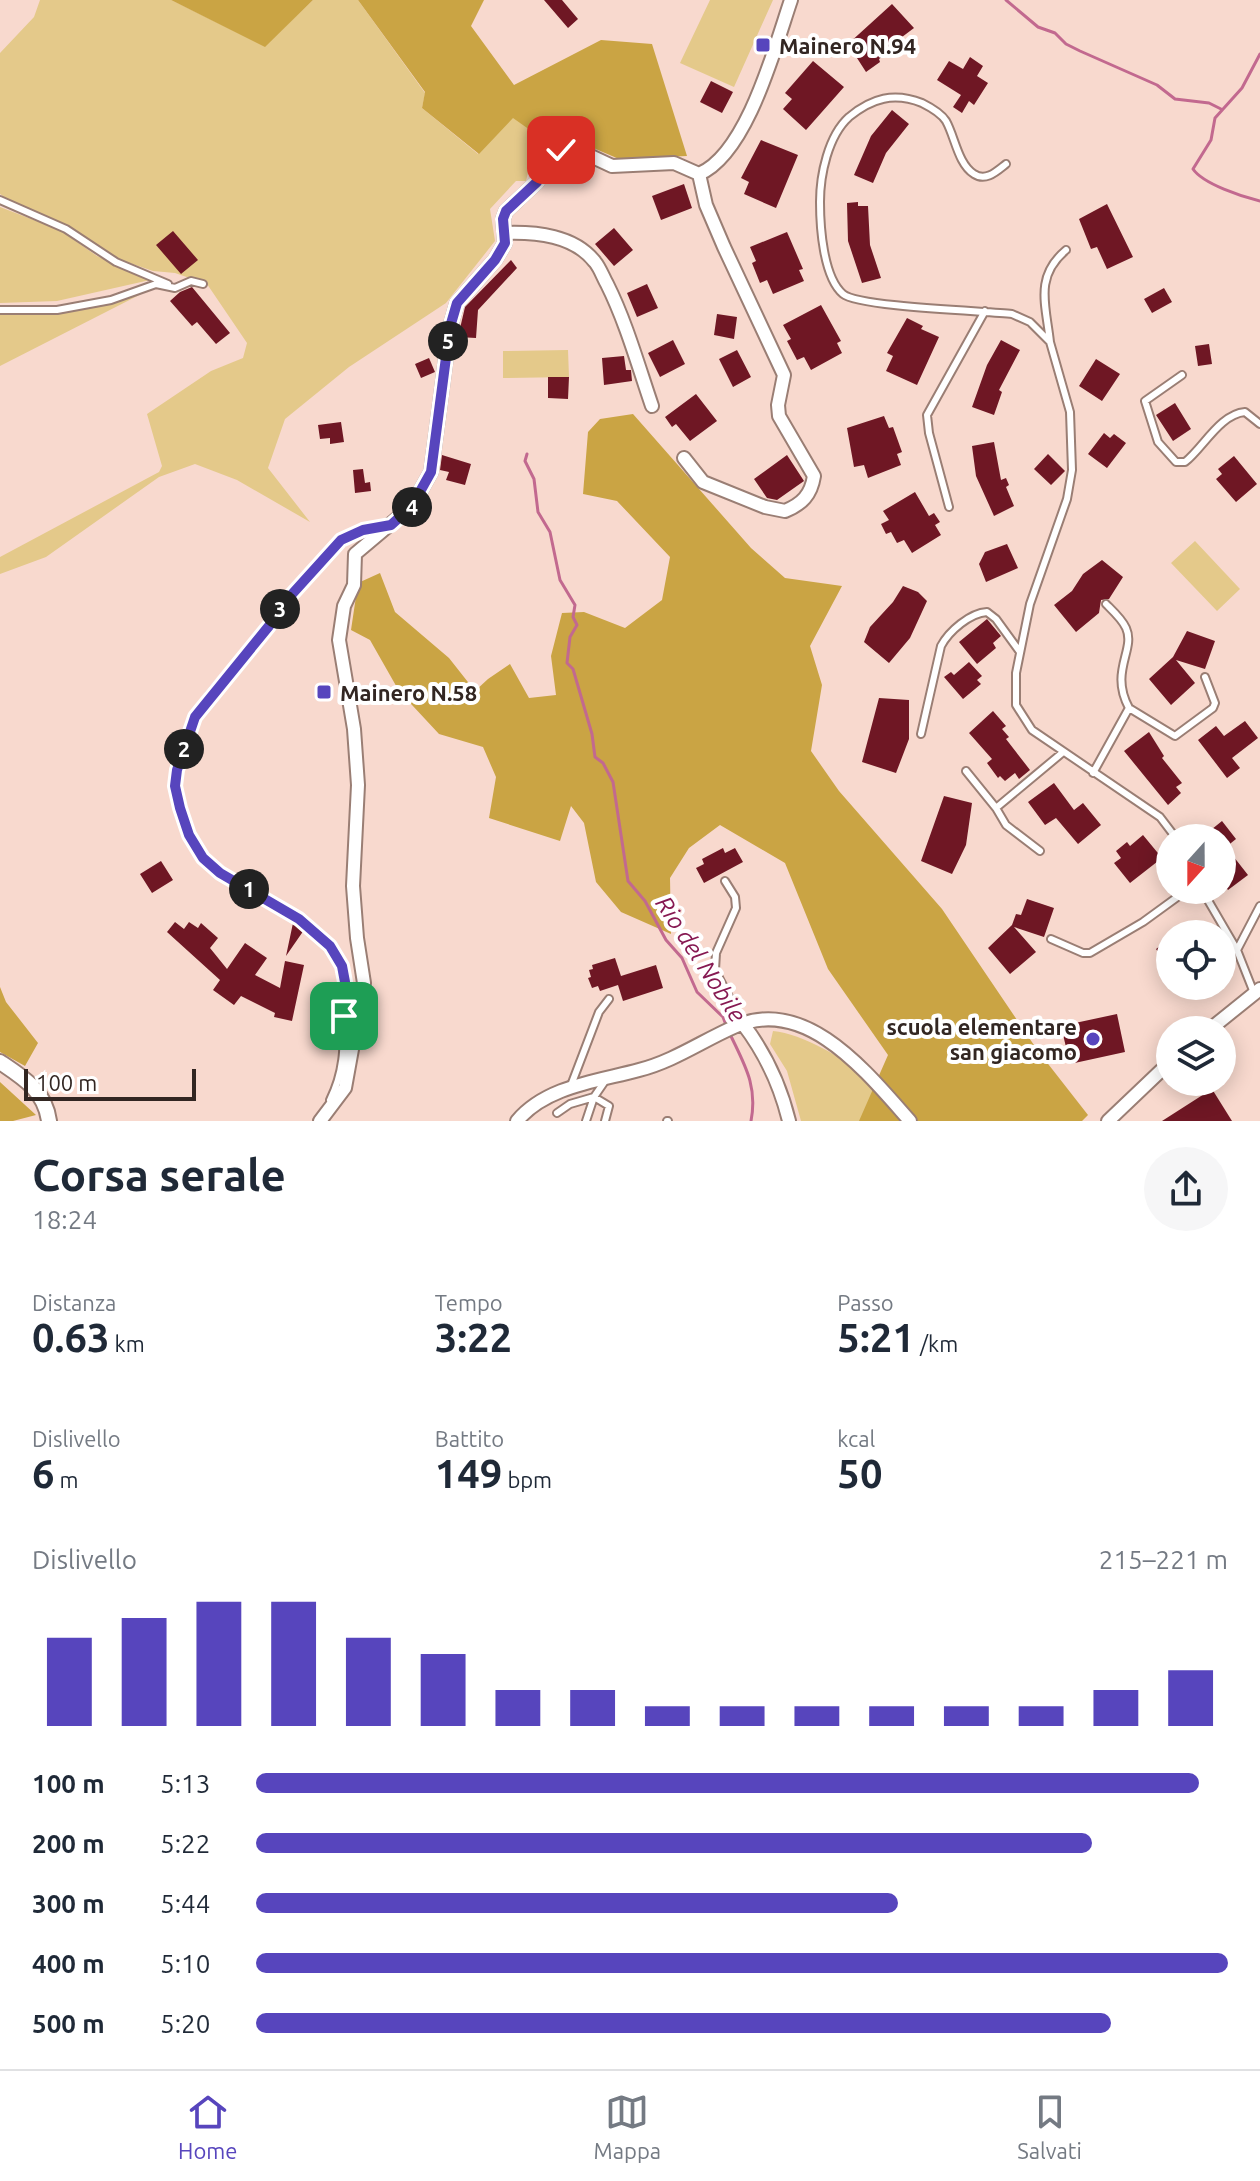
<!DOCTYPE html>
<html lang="it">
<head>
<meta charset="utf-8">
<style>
  body { margin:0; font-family:Ubuntu,sans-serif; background:#f6f6f7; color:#1f2937; height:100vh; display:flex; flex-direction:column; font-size:30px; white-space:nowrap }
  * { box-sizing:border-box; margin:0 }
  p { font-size:26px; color:#747a83 }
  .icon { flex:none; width:44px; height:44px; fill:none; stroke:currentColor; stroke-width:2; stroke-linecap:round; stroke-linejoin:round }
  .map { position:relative; height:1121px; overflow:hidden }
  .drawer { display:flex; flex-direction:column; background:#fff; flex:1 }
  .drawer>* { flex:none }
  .needle { width:52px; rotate:201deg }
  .fabs { position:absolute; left:1156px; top:824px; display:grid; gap:16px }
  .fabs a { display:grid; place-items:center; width:80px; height:80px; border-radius:50%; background:#fff; box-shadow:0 4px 20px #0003; font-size:40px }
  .scale { position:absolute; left:24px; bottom:20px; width:172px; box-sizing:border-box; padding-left:8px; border:4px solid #322622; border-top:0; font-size:22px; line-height:28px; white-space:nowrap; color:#322622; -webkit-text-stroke:6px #fff; paint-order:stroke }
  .pin { position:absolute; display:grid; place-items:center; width:68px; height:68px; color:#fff; margin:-34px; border-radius:16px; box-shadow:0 4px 12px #0006 }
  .km { position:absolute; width:40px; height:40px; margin:-20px; border-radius:50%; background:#222; color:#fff; font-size:22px; line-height:40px; text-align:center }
  .round { display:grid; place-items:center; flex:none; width:84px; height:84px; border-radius:42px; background:#f6f6f7 }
  .summary { display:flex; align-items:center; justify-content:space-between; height:136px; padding:0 32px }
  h1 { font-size:44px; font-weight:700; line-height:60px }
  .figures { display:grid; grid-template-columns:repeat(3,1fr); gap:12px; height:136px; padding:8px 32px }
  .figures div { display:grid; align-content:center }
  .figures b { font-size:40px; font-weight:700 }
  .figures small { font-size:22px; font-weight:400 }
  .figures p { font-size:22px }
  .chart { height:224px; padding:16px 32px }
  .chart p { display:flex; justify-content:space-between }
  .chart svg { width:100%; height:144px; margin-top:8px; stroke:#5745bd; stroke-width:6 }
  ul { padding:0 32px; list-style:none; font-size:26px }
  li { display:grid; grid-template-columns:128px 96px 1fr; align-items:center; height:60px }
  li i { height:20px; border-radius:10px; background:#5745bd }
  .tab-bar { display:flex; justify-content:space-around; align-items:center; height:112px; border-top:2px solid #e0e1e3; background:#fff; font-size:22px; color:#747a83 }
  .tab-bar a { display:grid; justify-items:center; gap:4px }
  .tab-bar .active { color:#5745bd }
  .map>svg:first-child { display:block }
  .green { fill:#e4c98a }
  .forest { fill:#caa444 }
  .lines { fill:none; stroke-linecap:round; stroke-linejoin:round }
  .stream { stroke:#c2698f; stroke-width:3 }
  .building { fill:#6f1724 }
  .service-casing { stroke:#9a7e74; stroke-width:10 }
  .minor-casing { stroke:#9a7e74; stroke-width:16 }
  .tertiary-casing { stroke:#9a7e74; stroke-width:18 }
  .service { stroke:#fff; stroke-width:6 }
  .minor { stroke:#fff; stroke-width:12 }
  .tertiary { stroke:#fff; stroke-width:14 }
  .route-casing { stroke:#fff; stroke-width:16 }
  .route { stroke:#5745bd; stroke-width:10 }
  .poi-dot { fill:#5745bd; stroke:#fff; stroke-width:3 }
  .labels { text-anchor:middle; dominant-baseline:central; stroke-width:8; stroke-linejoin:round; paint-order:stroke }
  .poi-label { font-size:22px; font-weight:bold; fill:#322622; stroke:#fff; text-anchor:start }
  .water-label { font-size:24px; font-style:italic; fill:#861952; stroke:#fff }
</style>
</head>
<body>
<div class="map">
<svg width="1260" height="1121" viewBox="0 0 1260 1121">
  <rect width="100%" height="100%" fill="#f8d9ce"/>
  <path class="green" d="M 40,0 L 171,0 L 265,46 L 313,0 L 358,0 L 425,93 L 422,108 L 478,154 L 513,117 L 537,135 L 526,181 L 516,181 L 490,209 L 495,241 L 446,303 L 349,367 L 285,419 L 268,468 L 310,522 L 237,480 L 195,464 L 159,477 L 46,557 L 0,574 L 0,557 L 159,472 L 162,466 L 147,414 L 211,371 L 243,358 L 247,343 L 207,284 L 175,273 L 153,271 L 118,259 L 67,225 L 15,204 L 0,194 L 0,53 L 34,17 Z
    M 710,0 L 773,0 L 734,87 L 680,63 Z
    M 0,207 L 60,230 L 97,256 L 150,280 L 57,301 L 0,303 Z
    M 155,287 L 0,366 L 0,312 L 58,314 L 87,309 Z
    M 568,350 L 569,377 L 503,378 L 503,351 Z
    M 1195,541 L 1240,589 L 1217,611 L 1171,563 Z
    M 773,1031 C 803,1034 844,1058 867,1078 C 880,1089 891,1107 902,1121 L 801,1121 L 787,1071 L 770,1044 Z"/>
  <path class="forest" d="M 171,0 L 313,0 L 265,47 Z
    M 358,0 L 484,0 L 471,26 L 514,85 L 601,40 L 652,44 L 687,156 L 619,159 L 577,141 L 529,165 L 537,135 L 513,118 L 479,154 L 422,108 L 425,92 Z
    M 633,414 L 751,548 L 785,578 L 842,586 L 810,646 L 822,685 L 811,751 L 839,791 L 942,909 L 1038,1051 L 1088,1115 L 1082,1121 L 859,1121 L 888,1055 L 828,969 L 785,863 L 720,825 L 689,848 L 670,878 L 671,934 L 621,912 L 596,882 L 584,823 L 571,806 L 560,841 L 489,818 L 496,777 L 483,747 L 439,734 L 399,691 L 370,640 L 351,630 L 358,583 L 380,573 L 395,612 L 449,658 L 475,691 L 488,679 L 510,664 L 529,698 L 556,695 L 551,656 L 562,613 L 584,612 L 625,628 L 662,600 L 670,557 L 617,501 L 583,494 L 588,432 L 600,419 Z
    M 0,987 L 6,1002 L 38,1043 L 25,1066 L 0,1052 Z
    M 0,1082 L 36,1115 L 13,1121 L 0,1121 Z"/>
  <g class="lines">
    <path class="stream" d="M 1006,0 L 1038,27 L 1055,33 L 1066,44 L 1080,51 L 1157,85 L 1175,99 L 1209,103 L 1221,109
      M 1260,54 L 1242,88 L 1215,118 L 1211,140 L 1193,169 C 1203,184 1243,197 1260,201
      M 527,454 L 525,461 L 534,479 L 538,512 L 550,532 L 560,580 L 575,605 L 573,617 L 577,625 L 570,637 L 567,663 L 573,669 L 592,734 L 595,757 L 603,763 L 613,782 L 628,881 L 645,901 L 666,940 L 682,958 L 697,992 L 723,1017 L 726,1025
      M 729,1032 C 744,1064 758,1085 751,1121"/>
  </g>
  <path class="building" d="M 544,0 L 562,0 L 578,19 L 568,28 Z
    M 892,4 L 914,28 L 890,46 L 892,50 L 879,59 L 880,62 L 866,72 L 848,44 Z
    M 970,57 L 983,66 L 977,76 L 988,83 L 974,105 L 969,101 L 962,113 L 953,107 L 961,95 L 937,80 L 949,61 L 963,69 Z
    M 813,61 L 844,87 L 806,130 L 783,109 L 792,99 L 785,93 Z
    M 711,81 L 733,92 L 722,113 L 700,102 Z
    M 892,110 L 909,124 L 886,153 L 873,183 L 854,175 L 871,136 Z
    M 761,140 L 798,155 L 776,208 L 744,194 L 749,182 L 741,178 Z
    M 684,184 L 692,208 L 661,220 L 652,196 Z
    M 858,202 L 858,206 L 868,206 L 870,245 L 881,278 L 862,283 L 848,241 L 847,203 Z
    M 1107,204 L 1133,257 L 1107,269 L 1097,247 L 1091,249 L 1079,219 Z
    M 614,228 L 633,250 L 614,266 L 595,244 Z
    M 173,231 L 198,260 L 181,274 L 156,245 Z
    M 787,232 L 803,269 L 799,270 L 804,281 L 773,294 L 767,280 L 760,283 L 752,263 L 756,261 L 750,247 Z
    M 511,260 L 517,268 L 478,310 L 476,338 L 458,337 L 465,307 Z
    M 647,284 L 658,308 L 637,317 L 627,293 Z
    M 192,287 L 230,333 L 216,344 L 197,322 L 192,326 L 170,301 L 180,292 Z
    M 1164,288 L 1172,302 L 1152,313 L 1144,299 Z
    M 821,305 L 841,341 L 837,343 L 842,353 L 811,370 L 804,357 L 797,360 L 787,341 L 791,339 L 783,325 Z
    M 717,314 L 737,317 L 734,339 L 714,335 Z
    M 907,318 L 923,326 L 921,329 L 939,337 L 917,385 L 886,371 L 893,356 L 887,353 Z
    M 673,340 L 685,364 L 660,377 L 648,353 Z
    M 1001,340 L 1020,350 L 999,390 L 1002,392 L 994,415 L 972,407 L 987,365 Z
    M 1209,344 L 1212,364 L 1198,366 L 1195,346 Z
    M 737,350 L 751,377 L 733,387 L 719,359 Z
    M 624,356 L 626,370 L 631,370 L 632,381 L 604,385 L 602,358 Z
    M 429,358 L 435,372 L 421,378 L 415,364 Z
    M 1096,359 L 1120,374 L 1102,401 L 1079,386 Z
    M 548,377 L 569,377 L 568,399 L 548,398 Z
    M 696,394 L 717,421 L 690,441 L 676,424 L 672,427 L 665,417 Z
    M 1175,403 L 1191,429 L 1173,441 L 1156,415 Z
    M 884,416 L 889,428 L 893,427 L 902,452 L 897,454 L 901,465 L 868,478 L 864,465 L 854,467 L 847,428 Z
    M 341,422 L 344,442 L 330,444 L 330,438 L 320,439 L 318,425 Z
    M 1104,433 L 1110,438 L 1114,434 L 1126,443 L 1107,468 L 1088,454 Z
    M 994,442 L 1001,480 L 1006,478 L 1009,485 L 1006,487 L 1014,506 L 994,516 L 976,476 L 972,446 Z
    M 1048,454 L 1065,471 L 1051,485 L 1034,469 Z
    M 442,455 L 471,464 L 465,485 L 446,480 L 449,472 L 440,470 Z
    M 787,455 L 804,481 L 777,500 L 767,498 L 754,479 Z
    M 1234,456 L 1257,484 L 1236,502 L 1216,479 L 1222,474 L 1218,469 Z
    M 363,469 L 365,483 L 370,482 L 371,491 L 355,493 L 353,470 Z
    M 915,492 L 929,516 L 934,513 L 940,522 L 935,525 L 941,535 L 912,553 L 904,540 L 897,543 L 891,532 L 886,534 L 881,524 L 889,520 L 883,511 Z
    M 1007,544 L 1018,568 L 986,582 L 979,564 L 985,552 Z
    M 1102,560 L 1123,577 L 1109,599 L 1101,600 L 1099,613 L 1076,632 L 1054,605 L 1072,591 L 1083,574 Z
    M 903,586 L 918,592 L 927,601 L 910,638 L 889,663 L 864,642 L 870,627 L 893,602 Z
    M 987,619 L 1001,636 L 993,643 L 996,648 L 977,664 L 959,642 Z
    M 1187,631 L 1215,641 L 1205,669 L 1176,660 L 1195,683 L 1171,705 L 1149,679 L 1173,657 Z
    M 969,662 L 982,676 L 977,680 L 981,684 L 963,699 L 944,677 L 951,672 L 954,675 Z
    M 879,698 L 909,700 L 909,739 L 896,773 L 862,762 Z
    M 993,711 L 1006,726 L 1002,729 L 1009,737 L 1006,739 L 1030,770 L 1019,779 L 1015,773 L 1005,781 L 1000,776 L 998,778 L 987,763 L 992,759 L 969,733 Z
    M 1245,721 L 1258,738 L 1232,758 L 1240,768 L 1227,778 L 1198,740 L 1216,726 L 1224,736 Z
    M 1149,732 L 1164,756 L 1162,758 L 1182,783 L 1176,787 L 1181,793 L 1168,805 L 1124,751 Z
    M 1054,783 L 1074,810 L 1083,803 L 1101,825 L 1078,844 L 1056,818 L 1045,825 L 1028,802 Z
    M 944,796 L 972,803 L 966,845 L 952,874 L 921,861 Z
    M 1222,821 L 1236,839 L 1226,847 L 1248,875 L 1228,890 L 1222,882 L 1222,838 L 1201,838 Z
    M 1143,835 L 1162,858 L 1130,883 L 1114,863 L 1121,858 L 1116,851 L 1127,842 L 1130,846 Z
    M 723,848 L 725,853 L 735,848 L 743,862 L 704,883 L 696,868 L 704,864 L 702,859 Z
    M 161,861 L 173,880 L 152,893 L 140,874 Z
    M 1027,899 L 1054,908 L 1044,937 L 1014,927 L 1036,952 L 1010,974 L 988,948 L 1012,925 L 1016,914 L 1021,915 Z
    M 175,922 L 184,929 L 189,922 L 198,928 L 201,923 L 218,938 L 210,948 L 227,969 L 245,943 L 267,958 L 255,975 L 280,988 L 285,961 L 304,965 L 292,1021 L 274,1017 L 275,1013 L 241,996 L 234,1005 L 213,990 L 220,980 L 167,932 Z
    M 293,923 L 304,930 L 286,956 Z
    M 1170,939 L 1170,970 L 1156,949 Z
    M 615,958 L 621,976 L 656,965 L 663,988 L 623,1001 L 618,985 L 600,991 L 598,986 L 592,988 L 588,978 L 591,977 L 589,970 L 593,969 L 592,965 Z
    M 1117,1014 L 1125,1052 L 1070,1064 L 1061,1026 Z
    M 1212,1089 L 1232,1121 L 1162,1121 Z"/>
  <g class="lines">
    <defs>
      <path id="service" d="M 1006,164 C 997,171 986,182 974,174 C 958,164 955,137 946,121 C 941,113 930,107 922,103 C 894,92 872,98 849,117 C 828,136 820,175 820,202 C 820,226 823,277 843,294 C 858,307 984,311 1012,314 L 1030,322 L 1050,342 L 1070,412 L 1072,470 L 1067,499 L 1030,604 L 1016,673 L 1016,705 L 1032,730 L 1160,817 L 1176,838
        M 0,200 L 66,229 L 116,262 L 168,284
        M 0,310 L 57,310 L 111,300 L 156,284 L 175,288 L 191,281 L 203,284
        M 1050,342 C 1046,305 1034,277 1066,250
        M 1182,375 L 1145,401 L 1158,442 L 1176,462 L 1185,462 C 1203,448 1220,414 1245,412 L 1260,424
        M 949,507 L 929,433 L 927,415 L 985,311
        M 1129,708 L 1175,736 L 1213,708 L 1215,703 L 1205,677
        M 921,734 L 941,646 C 949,631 970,613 987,612 L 996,619 L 1020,652
        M 966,771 L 996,808 L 1062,753
        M 1093,773 L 1129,708 C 1109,671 1136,650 1126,628 C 1122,619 1113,611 1106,604
        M 996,808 L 1006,825 L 1040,851
        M 725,881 L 735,897 L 736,908 L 716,953 L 715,970 L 743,1024
        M 1202,890 L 1237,950 L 1254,993
        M 1051,939 L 1083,953 L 1090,953 L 1143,922 L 1187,890
        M 1237,950 L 1260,906
        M 570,1088 L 599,1012 L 609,999
        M 330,1100 C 344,1072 344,1048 344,1018 C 343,1000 348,980 341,964 C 313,907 238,899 203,857 C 193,845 187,830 182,814 C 171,782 180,745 196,715 C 211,687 249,653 269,626 C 299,586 331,533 384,525
        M 557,1113 L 570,1104 L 594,1097 L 609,1106 L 605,1121
        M 586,1121 L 594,1097 L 605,1081
        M 667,1121 L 668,1121"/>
      <path id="minor" d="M 505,233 C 536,232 574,235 595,262 C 600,268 603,277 607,284 C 626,322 638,365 652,406
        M 684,458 L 703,482 L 765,507 L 785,511 C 802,504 811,495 814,476 L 779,416 L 778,405 L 784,375 L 724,247 L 706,205 L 699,174
        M 743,1024 C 766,1054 780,1084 789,1121
        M 1209,1030 L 1260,989
        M 320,1121 L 345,1088 L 364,983 L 357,938 L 353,886 L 358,785 L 354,729 L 339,640 L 344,606 L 354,585 L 355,554 L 412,506 L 431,472 L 450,327 L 457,303 L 495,260 L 505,243 L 503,219 L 506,211 L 537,182 L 555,154 L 561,150 L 580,151 L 612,166 L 674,163 L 699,174 C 747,154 775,47 791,0
        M 517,1121 C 546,1086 599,1081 639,1070 C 674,1061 702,1041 734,1027 C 806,994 868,1074 910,1121
        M 1108,1121 L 1170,1062"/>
      <path id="tertiary" d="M 0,1062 C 24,1078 45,1091 49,1121"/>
    </defs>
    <use href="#service" class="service-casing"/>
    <use href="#minor" class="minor-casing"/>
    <use href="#tertiary" class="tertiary-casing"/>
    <use href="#service" class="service"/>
    <use href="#minor" class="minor"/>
    <use href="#tertiary" class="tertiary"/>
  </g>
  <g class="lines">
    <defs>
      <path id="route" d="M 344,1016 L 345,982 L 342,966 L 330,946 L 299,919 L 220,873 L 203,858 L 189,835 L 180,808 L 175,786 L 177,770 L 195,717 L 269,626 L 284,603 L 341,540 L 363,530 L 391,525 L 412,506 L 431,472 L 450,327 L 457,303 L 495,260 L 505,243 L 503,219 L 506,211 L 537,182 L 555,154 L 561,150"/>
    </defs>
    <use href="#route" class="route-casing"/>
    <use href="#route" class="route"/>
  </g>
  <g class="poi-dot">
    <rect x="755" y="37" width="16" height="16" rx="4"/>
    <rect x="316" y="684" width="16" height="16" rx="4"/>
    <circle cx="1093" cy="1039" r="8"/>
  </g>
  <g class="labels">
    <g class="poi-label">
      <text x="779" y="45">Mainero N.94</text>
      <text x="340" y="692">Mainero N.58</text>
      <text x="1077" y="1026" text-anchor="end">scuola elementare<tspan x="1077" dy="25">san giacomo</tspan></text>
    </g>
    <g class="water-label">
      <text transform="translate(701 959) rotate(57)">Rio del Nobile</text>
    </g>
  </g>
</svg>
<div class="fabs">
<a><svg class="needle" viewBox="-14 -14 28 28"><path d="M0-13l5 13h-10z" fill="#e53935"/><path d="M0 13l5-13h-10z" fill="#747a83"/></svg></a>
<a><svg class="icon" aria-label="locate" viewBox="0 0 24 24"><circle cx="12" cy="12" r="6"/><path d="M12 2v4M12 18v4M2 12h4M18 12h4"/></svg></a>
<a><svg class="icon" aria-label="layers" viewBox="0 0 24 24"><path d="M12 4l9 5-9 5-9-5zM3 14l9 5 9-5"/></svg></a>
</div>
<div class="scale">100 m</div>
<div class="pin" style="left:344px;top:1016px;background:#1e9e55"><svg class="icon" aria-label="arrive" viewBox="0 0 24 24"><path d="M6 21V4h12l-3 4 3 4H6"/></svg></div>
<div class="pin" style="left:561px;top:150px;background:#d93025"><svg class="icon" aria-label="check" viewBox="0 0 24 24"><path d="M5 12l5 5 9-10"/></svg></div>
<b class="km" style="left:249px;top:889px">1</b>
<b class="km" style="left:184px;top:749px">2</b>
<b class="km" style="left:280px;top:609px">3</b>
<b class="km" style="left:412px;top:507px">4</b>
<b class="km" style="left:448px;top:341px">5</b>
</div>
<section class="drawer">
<div class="summary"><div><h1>Corsa serale</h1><p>18:24</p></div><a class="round"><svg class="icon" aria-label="share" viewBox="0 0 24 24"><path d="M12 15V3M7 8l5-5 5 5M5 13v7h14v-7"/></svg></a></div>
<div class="figures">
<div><p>Distanza</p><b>0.63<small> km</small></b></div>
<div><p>Tempo</p><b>3:22</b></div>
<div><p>Passo</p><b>5:21<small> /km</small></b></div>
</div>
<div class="figures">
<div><p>Dislivello</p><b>6<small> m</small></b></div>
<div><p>Battito</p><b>149<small> bpm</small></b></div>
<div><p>kcal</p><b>50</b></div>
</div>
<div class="chart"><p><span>Dislivello</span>215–221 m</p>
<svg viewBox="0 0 160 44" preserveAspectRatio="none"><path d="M5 44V17M15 44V11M25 44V6M35 44V6M45 44V17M55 44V22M65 44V33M75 44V33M85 44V38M95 44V38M105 44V38M115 44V38M125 44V38M135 44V38M145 44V33M155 44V27"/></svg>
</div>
<ul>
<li><b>100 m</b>5:13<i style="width:97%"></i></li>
<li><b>200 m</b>5:22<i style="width:86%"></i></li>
<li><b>300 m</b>5:44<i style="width:66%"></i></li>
<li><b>400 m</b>5:10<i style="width:100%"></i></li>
<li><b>500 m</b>5:20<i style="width:88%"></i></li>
</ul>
</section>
<nav class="tab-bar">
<a class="active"><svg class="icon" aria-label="home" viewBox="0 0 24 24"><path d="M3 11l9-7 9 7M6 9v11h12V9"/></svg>Home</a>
<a><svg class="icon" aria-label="map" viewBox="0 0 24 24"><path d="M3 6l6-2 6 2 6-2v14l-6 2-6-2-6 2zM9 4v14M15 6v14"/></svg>Mappa</a>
<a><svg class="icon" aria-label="saved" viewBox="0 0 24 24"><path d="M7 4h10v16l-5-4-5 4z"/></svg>Salvati</a>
</nav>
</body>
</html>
